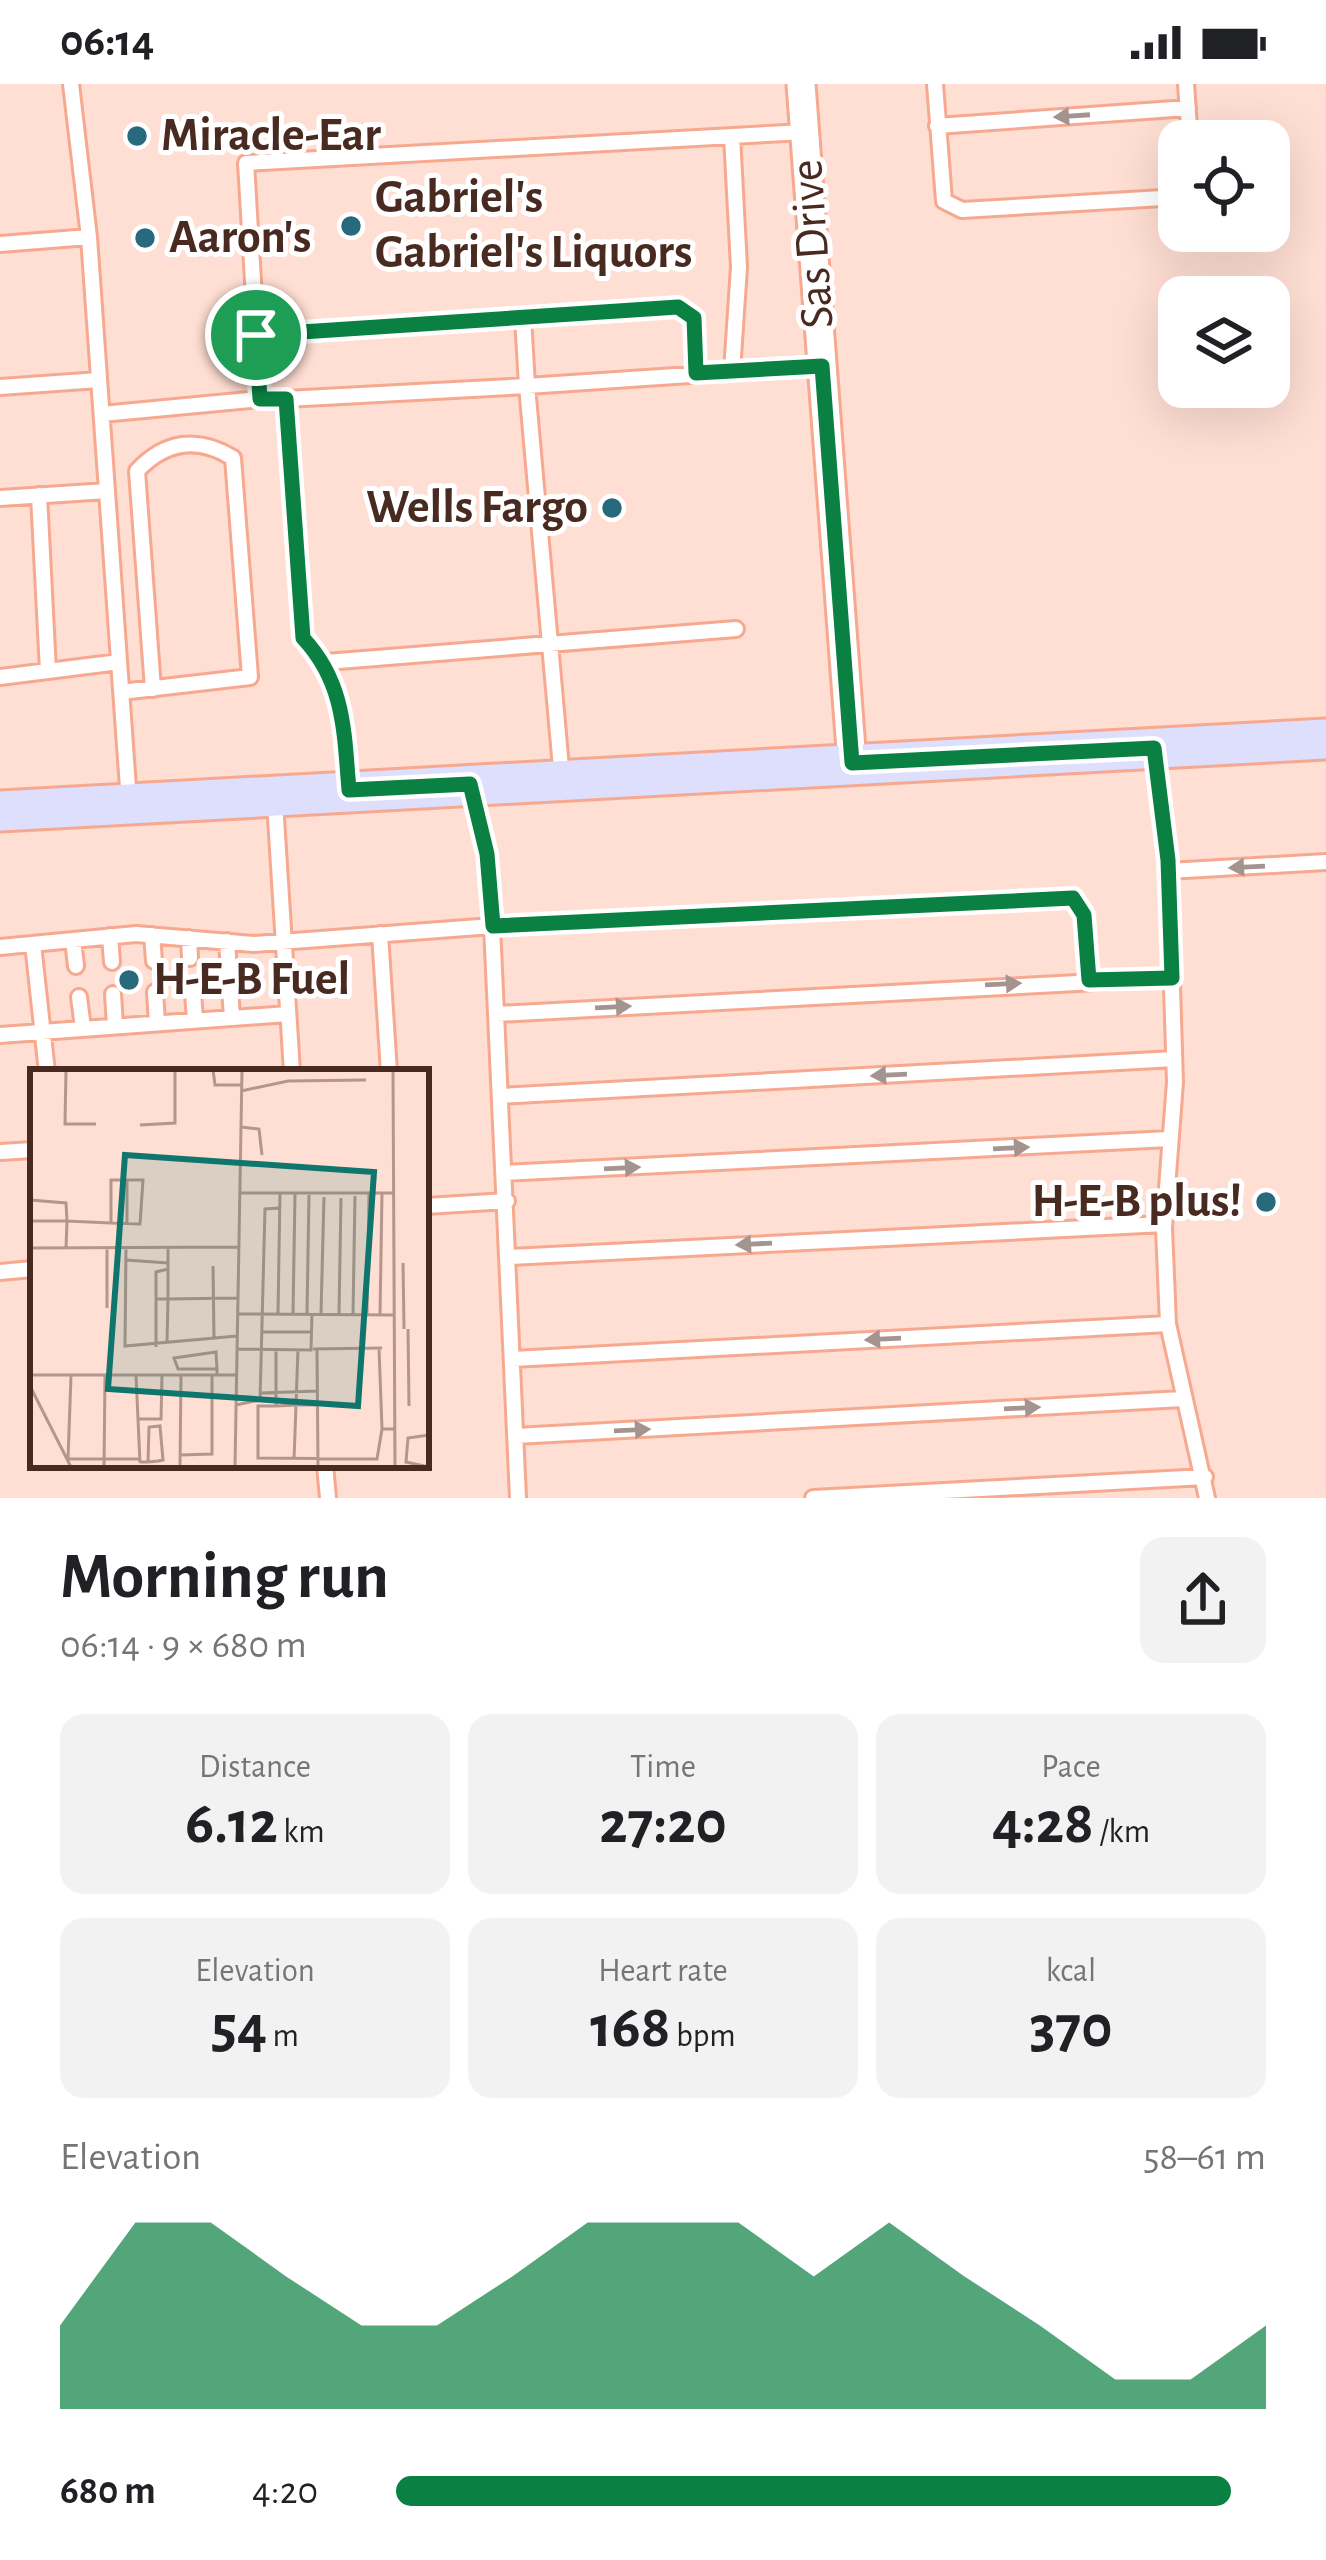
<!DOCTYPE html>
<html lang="en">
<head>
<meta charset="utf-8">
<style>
  body { margin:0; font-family:"Alegreya Sans",sans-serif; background:#f2f2f2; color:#202124; height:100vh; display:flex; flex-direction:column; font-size:45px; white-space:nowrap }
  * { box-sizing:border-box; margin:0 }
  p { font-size:39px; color:#757577 }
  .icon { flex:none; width:66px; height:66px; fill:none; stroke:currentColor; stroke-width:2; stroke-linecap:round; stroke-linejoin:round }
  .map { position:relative; height:1414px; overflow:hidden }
  .panel { display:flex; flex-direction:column; background:#fff; flex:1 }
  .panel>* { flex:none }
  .fabs { position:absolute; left:1158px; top:36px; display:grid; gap:24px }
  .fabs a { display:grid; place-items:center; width:132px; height:132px; border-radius:24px; background:#fff; box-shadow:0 12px 48px #0002; font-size:60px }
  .pin { position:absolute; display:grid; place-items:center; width:102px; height:102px; color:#fff; margin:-51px; border:6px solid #fff; border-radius:50%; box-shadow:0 3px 12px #0007 }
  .round { display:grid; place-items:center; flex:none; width:126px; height:126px; border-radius:24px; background:#f2f2f2 }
  .summary { display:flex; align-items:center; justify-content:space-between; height:204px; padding:0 60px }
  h1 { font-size:66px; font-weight:700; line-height:90px }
  .metrics { display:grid; grid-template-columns:repeat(3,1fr); gap:18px; height:204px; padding:12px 60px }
  .metrics div { display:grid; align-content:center; border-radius:24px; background:#f2f2f2; text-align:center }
  .metrics b { font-size:60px; font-weight:700 }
  .metrics small { font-size:33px; font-weight:400 }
  .metrics p { font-size:33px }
  .chart { height:336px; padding:24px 60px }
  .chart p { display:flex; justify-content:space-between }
  .chart svg { width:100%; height:216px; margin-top:12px; fill:#0b8043; opacity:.7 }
  ul { padding:0 60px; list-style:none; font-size:39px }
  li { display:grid; grid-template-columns:192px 144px 1fr; align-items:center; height:90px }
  li i { height:30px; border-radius:15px; background:#0b8043 }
  .status { display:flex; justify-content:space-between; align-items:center; height:84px; padding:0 60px; background:#fff; direction:ltr }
  .status svg { height:33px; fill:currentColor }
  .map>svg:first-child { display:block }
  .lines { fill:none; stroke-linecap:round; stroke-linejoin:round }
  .lane-casing { stroke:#f6a98f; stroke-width:20 }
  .street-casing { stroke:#f6a98f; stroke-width:33 }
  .secondary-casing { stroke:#f6a98f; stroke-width:45 }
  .lane { stroke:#fff; stroke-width:14 }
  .street { stroke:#fff; stroke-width:27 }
  .secondary { stroke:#dddffc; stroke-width:39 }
  .oneway { fill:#a49490 }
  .route-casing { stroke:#fff; stroke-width:24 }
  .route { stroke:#0b8043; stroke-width:15 }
  .poi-dot { fill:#276a7c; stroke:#fff; stroke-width:4.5 }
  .labels { text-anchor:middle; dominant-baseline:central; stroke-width:10; stroke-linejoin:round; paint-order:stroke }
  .poi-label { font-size:48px; font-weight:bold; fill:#492a20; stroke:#fff; text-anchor:start }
  .street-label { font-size:48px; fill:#492a20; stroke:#fff }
  .inset-road { fill:none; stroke:#b6968b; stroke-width:3 }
  .view { fill:#0f766e; fill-opacity:0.15; stroke:#0f766e; stroke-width:6 }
  .inset-edge { fill:none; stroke:#492a20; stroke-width:6 }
</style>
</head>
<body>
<div class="status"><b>06:14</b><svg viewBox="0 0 49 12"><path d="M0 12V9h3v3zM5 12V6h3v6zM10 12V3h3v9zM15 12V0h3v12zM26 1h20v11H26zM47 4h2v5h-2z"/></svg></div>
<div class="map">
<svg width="1326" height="1414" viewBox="0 0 1326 1414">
  <rect width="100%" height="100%" fill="#ffded3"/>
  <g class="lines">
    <defs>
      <path id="lane" d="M 71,0 L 89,153 L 129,718
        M 935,0 L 944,117 L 962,126 L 1179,113
        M 1186,0 L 1190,57
        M 937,42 L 1188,24
        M 732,52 L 739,183 L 732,287
        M 0,160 L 89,153
        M 256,251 L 678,222 L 695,234 L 696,289
        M 0,303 L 99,296
        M 286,315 L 527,302 L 523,233
        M 102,330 L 260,315
        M 39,411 L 48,587
        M 0,414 L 107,407
        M 326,578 L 736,545
        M 0,593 L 119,578
        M 121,608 L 250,593 L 233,374 C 198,352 165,357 137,387 L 153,605
        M 1155,669 L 1168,776 L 1175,998 L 1164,1144 L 1168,1240 L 1207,1414
        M 562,695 L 527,302 L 822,282
        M 471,704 L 486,770 L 492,842 L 518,1414
        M 349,705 C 344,647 345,599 303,554 L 286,315 L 260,315 L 246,79 L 804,48
        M 275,718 L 292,988
        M 1168,787 L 1326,778
        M 380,850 L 389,988
        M 152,851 L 154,877
        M 110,852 L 112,878
        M 189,854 L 190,874
        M 73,856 L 76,882
        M 227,857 L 232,934
        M 33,860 L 47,988
        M 0,863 L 136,850 L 253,860 L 492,842 L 1074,814 L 1084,831 L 1089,896
        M 155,908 L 157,939
        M 193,909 L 195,936
        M 113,910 L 115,942
        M 79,913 L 83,944
        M 497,930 L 1171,894
        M 0,951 L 288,930
        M 500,1012 L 1174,975
        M 0,1068 L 33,1066
        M 505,1089 L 1169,1055
        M 426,1122 L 507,1117
        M 510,1173 L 1164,1140
        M 0,1188 L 33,1185
        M 513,1275 L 1168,1240
        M 516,1352 L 1182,1315
        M 325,1381 L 328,1414
        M 813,1414 L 1205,1393"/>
      <path id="street" d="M 801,0 L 852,679"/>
      <path id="secondary" d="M 0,727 L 1326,655"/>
    </defs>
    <use href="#lane" class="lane-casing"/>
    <use href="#street" class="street-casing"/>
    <use href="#secondary" class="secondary-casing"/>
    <use href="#lane" class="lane"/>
    <use href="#street" class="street"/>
    <use href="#secondary" class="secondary"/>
  </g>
  <defs><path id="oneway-solid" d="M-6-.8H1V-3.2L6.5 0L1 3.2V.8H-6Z" transform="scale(3)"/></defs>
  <g class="oneway">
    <use href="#oneway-solid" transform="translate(1072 32) rotate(176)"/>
    <use href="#oneway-solid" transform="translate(1247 783) rotate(177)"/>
    <use href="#oneway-solid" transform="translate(1003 900) rotate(-3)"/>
    <use href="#oneway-solid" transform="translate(613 923) rotate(-3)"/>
    <use href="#oneway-solid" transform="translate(889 991) rotate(177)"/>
    <use href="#oneway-solid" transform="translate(1011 1064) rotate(-3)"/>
    <use href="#oneway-solid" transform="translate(622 1084) rotate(-3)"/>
    <use href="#oneway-solid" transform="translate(754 1160) rotate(177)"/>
    <use href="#oneway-solid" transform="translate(883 1255) rotate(177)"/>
    <use href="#oneway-solid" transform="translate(1022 1324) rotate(-3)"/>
    <use href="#oneway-solid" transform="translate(632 1346) rotate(-3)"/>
  </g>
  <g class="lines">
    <defs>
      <path id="route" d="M 678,223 L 694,234 L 696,289 L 822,282 L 852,679 L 1154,664 L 1168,776 L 1172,894 L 1089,896 L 1084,831 L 1073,814 L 493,842 L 487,770 L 470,700 L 349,706 C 344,648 345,599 303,554 L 286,315 L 260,315 L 256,251 Z"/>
    </defs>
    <use href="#route" class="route-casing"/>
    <use href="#route" class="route"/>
  </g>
  <g class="poi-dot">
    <circle cx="137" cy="52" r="12"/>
    <circle cx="351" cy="142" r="12"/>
    <circle cx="145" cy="154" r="12"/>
    <circle cx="612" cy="424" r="12"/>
    <circle cx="129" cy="896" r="12"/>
    <circle cx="1266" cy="1118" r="12"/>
  </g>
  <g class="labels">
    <g class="poi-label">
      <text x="161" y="52">Miracle-Ear</text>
      <text x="375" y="114">Gabriel's<tspan x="375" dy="55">Gabriel's Liquors</tspan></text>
      <text x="169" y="154">Aaron's</text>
      <text x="588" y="424" text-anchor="end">Wells Fargo</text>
      <text x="153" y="896">H-E-B Fuel</text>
      <text x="1242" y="1118" text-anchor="end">H-E-B plus!</text>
    </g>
    <g class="street-label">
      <text transform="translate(813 160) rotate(-94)">Sas Drive</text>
    </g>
  </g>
  <g transform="translate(30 985)">
    <rect width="399" height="399" fill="#ffded3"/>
    <path class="inset-road" d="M 36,1 L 35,55 L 66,55M 183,1 L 185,16 L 212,16M 363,1 L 365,398M 211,22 L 258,12 L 336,11M 110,56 L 145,54 L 145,1M 211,58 L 229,60 L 232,86M 97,110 L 97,155M 210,124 L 363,124M 0,131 L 36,134 L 37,152 L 0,152M 96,178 L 95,277 L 207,267M 138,178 L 138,230 L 208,229M 0,179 L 209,178M 36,179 L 37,152 L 81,154 L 110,155 L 113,111 L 81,111 L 81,154M 96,191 L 138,194M 373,194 L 374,260M 183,197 L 184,269M 126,230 L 138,230 L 137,273M 77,239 L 77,178M 248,244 L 250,124M 263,244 L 265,125M 277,244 L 279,126M 291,244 L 294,128M 207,245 L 364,246M 309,245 L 311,129M 323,245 L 325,127M 337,246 L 339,124M 350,246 L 352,124M 378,260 L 379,337M 233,263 L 281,263M 126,278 L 126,203 L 138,200M 349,279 L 352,360M 207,280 L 281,281 L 282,244M 246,280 L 246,337 L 228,337 L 228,389 L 347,390 L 352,360 L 364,360M 283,280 L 352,279M 287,280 L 288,398M 187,300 L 148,300 L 144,289 L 186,283 L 187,300 L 187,306M 0,306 L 207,306M 106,306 L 110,394M 41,307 L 38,390 L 110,390M 0,317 L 41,398M 230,324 L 288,322M 206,336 L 230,331 L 235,140 L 250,139M 246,337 L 266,336 L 268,280M 107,350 L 131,350 L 132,306M 399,366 L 378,369 L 376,393 L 399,398M 150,386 L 182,385 L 182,306M 264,391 L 266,336 L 288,336M 110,393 L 118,393 L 128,392 L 133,391 L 130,357 L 119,358 L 118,393M 74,398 L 75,307M 150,398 L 151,306M 205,398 L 212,1"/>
    <path class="view" d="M 95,86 L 344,103 L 328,337 L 78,320 Z"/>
    <rect width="399" height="399" class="inset-edge"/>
  </g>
</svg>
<div class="fabs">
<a><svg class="icon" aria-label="locate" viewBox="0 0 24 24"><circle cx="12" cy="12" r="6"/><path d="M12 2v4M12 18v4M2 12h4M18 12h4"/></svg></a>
<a><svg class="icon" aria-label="layers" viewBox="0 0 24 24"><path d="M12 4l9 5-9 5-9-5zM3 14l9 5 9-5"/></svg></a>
</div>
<div class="pin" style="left:256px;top:251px;background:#1e9e55"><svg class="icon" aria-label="arrive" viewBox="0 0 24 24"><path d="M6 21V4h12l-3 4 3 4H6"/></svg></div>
</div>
<section class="panel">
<div class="summary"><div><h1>Morning run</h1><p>06:14 · 9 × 680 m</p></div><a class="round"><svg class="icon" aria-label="share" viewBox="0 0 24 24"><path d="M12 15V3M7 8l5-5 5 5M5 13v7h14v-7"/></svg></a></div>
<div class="metrics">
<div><p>Distance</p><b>6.12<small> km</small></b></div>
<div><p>Time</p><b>27:20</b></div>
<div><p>Pace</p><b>4:28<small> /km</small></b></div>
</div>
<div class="metrics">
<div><p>Elevation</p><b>54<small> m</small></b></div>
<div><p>Heart rate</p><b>168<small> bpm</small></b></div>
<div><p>kcal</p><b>370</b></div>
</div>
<div class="chart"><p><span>Elevation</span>58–61 m</p>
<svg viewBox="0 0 160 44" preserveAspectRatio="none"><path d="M0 44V27L10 6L20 6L30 17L40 27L50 27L60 17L70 6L80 6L90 6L100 17L110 6L120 17L130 27L140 38L150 38L160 27V44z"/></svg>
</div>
<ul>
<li><b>680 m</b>4:20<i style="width:96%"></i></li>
</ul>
</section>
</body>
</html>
